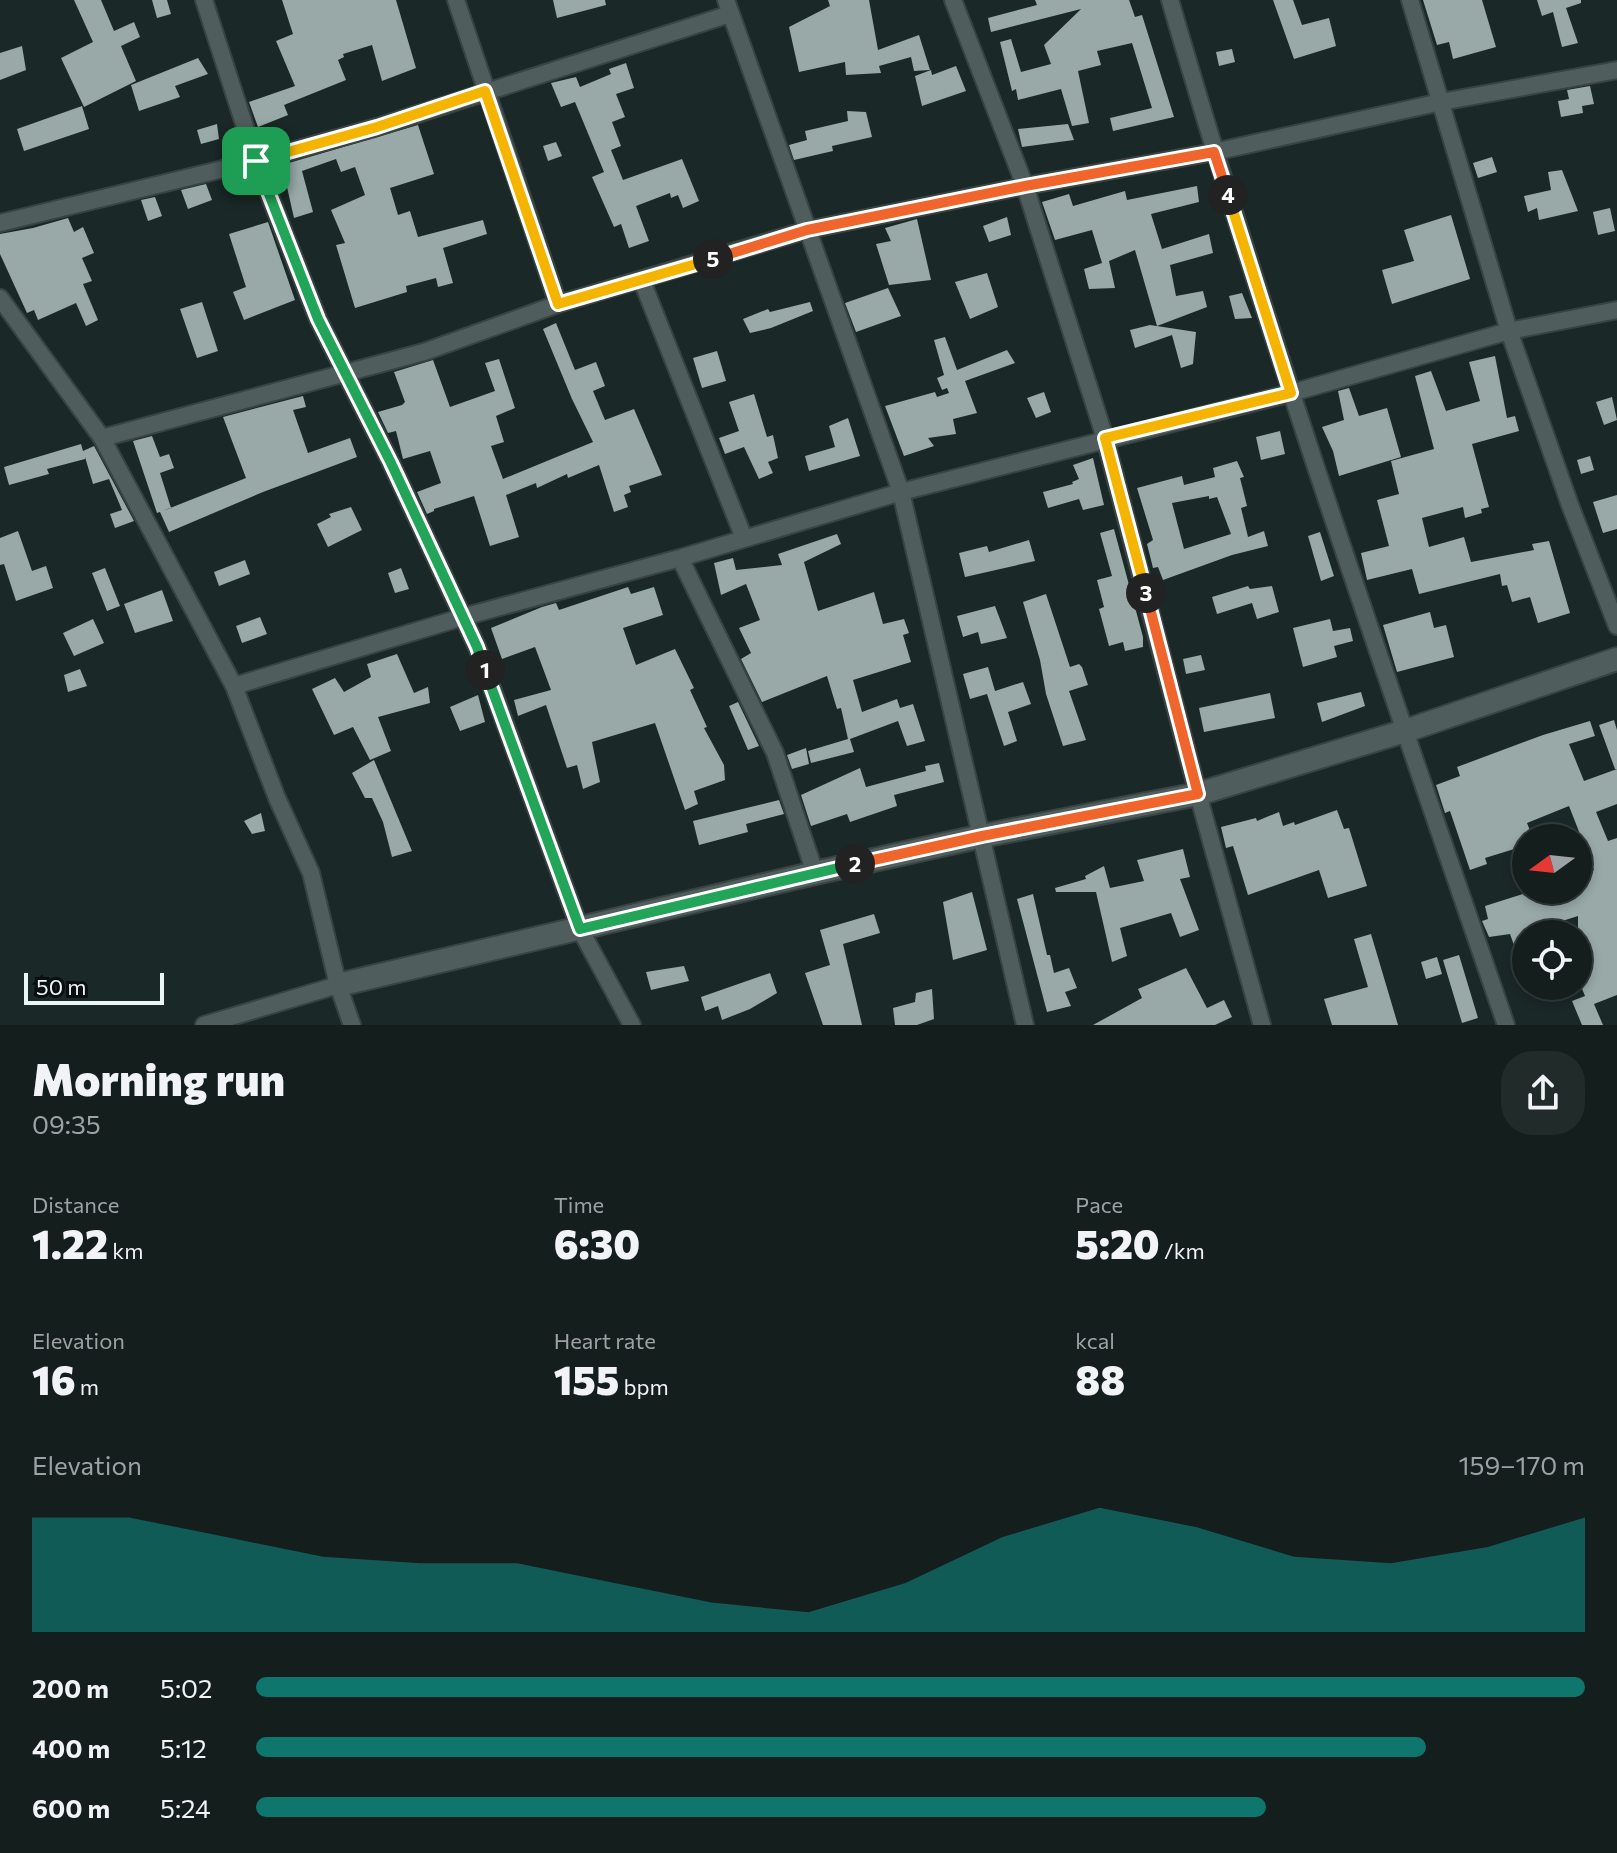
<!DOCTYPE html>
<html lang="en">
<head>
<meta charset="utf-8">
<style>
  body { margin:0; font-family:Commissioner,sans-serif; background:#212b2a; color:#f1f3f6; height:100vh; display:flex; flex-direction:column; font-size:30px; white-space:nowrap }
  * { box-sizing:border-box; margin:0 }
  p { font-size:26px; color:#9da2a4 }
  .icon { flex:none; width:44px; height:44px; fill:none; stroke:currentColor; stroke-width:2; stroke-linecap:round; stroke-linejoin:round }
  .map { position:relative; height:1025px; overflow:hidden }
  .details { display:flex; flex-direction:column; background:#141e1d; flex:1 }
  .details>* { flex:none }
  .needle { width:52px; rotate:255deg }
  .fabs { position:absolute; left:1512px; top:824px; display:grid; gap:16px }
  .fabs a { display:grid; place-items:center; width:80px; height:80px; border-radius:50%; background:#141e1d; box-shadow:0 4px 12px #0003,0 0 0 2px #333c3b; font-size:40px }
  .scale { position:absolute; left:24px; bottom:20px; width:140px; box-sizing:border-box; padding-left:8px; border:4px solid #ecf5f5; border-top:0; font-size:22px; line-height:28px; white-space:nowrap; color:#ecf5f5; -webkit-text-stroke:6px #090f0f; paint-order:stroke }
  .pin { position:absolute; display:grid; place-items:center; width:68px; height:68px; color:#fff; margin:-34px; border-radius:16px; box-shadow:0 4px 12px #0006 }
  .km { position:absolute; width:40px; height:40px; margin:-20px; border-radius:50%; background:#222; color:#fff; font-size:22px; line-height:40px; text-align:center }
  .round { display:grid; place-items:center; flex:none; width:84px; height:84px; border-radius:32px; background:#212b2a }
  .headline { display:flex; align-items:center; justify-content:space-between; height:136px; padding:0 32px }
  h1 { font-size:44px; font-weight:800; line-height:60px }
  .stats { display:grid; grid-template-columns:repeat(3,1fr); gap:12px; height:136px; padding:8px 32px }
  .stats div { display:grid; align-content:center }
  .stats b { font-size:40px; font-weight:800 }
  .stats small { font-size:22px; font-weight:400 }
  .stats p { font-size:22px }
  .chart { height:224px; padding:16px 32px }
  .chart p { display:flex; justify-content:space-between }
  .chart svg { width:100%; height:144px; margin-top:8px; fill:#0f766e; opacity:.7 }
  ul { padding:0 32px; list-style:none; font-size:26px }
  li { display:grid; grid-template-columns:128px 96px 1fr; align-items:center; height:60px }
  li i { height:20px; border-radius:10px; background:#0f766e }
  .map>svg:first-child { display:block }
  .building { fill:#98a9a8; fill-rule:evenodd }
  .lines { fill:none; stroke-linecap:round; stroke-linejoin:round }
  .minor-casing { stroke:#384342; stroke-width:20 }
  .tertiary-casing { stroke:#384342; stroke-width:26 }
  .minor { stroke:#4f5e5d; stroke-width:16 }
  .tertiary { stroke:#4f5e5d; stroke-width:22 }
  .split-1-casing { stroke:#fff; stroke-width:16 }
  .split-2-casing { stroke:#fff; stroke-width:16 }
  .split-3-casing { stroke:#fff; stroke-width:16 }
  .split-4-casing { stroke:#fff; stroke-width:16 }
  .split-5-casing { stroke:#fff; stroke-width:16 }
  .split-6-casing { stroke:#fff; stroke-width:16 }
  .split-1 { stroke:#22a559; stroke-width:10 }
  .split-2 { stroke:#22a559; stroke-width:10 }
  .split-3 { stroke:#f0652b; stroke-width:10 }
  .split-4 { stroke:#f5b400; stroke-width:10 }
  .split-5 { stroke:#f0652b; stroke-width:10 }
  .split-6 { stroke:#f5b400; stroke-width:10 }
</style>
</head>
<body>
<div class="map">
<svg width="1617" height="1025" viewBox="0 0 1617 1025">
  <rect width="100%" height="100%" fill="#1a2827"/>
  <path class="building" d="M 74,0 L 101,0 L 114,31 L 134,22 L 140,37 L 121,46 L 136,81 L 84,107 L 61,58 L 93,42 Z
    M 152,0 L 167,0 L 171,14 L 157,18 Z
    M 282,0 L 396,0 L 416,68 L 382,81 L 372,45 L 343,54 L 344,57 L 338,60 L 346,80 L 284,105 L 288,115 L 258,127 L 249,102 L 295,86 L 276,41 L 293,34 Z
    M 553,0 L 605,0 L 606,5 L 557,18 Z
    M 828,0 L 869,0 L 878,50 L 919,35 L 930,70 L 914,71 L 911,57 L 879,66 L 881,73 L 846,75 L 845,62 L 799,72 L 789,27 L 830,6 Z
    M 1035,0 L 1129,0 L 1135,17 L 1142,15 L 1174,117 L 1113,131 L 1110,118 L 1152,108 L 1132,43 L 1097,51 L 1101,65 L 1078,71 L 1089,123 L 1072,126 L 1061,89 L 1018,100 L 1016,89 L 1012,91 L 1000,42 L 1011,39 L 1021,72 L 1051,64 L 1044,45 L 1081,9 L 991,32 L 988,18 L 1037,5 Z
    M 1273,0 L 1293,0 L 1302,25 L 1329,18 L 1336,46 L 1294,59 Z
    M 1423,0 L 1482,0 L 1496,47 L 1453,59 L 1449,42 L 1437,45 Z
    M 1537,0 L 1581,0 L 1581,3 L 1566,8 L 1578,43 L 1562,47 L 1553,12 L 1542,16 Z
    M 22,46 L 26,70 L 0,80 L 0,53 Z
    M 1232,49 L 1235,62 L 1219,66 L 1216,52 Z
    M 198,58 L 208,74 L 175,86 L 180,97 L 139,111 L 131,85 Z
    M 626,63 L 634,88 L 616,94 L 625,117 L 612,122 L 621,146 L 611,150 L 623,180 L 682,159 L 699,201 L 683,208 L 678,195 L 671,198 L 670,193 L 636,206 L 649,241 L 629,248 L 621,224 L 614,227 L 592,177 L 604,172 L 575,102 L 561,107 L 551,83 L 576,77 L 580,87 L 611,74 L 609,69 Z
    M 956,66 L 966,91 L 922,106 L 915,76 L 931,70 L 932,75 Z
    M 1590,86 L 1594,104 L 1582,106 L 1583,113 L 1561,117 L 1558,101 L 1569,99 L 1567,90 Z
    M 82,106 L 89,129 L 24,151 L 17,129 Z
    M 847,111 L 866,112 L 872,137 L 832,146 L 833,151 L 794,160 L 789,145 L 807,140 L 805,131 L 848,121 Z
    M 217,124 L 219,139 L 201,144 L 197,130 Z
    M 1068,124 L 1074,140 L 1022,147 L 1018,129 Z
    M 418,125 L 434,174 L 390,188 L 398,215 L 410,211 L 418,237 L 483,220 L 487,234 L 443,248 L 453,283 L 438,287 L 436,278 L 406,286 L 407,292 L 355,308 L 336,245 L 345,243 L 331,210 L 365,195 L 355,167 L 341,172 L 336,159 L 302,171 L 313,212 L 294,218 L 282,165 Z
    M 556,142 L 562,156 L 548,161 L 543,146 Z
    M 1492,157 L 1497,172 L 1478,178 L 1473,163 Z
    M 1562,170 L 1578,211 L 1539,220 L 1537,208 L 1528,212 L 1524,196 L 1551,190 L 1548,172 Z
    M 206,184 L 212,200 L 188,209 L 181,190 Z
    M 1197,186 L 1199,202 L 1151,214 L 1162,249 L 1209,234 L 1213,253 L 1170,265 L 1176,296 L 1203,291 L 1207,307 L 1157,326 L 1135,250 L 1109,261 L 1115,288 L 1089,289 L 1084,269 L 1102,263 L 1092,230 L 1055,240 L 1042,202 L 1069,194 L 1073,206 L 1125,191 L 1127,200 Z
    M 155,197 L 162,216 L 148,221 L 141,200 Z
    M 1610,208 L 1615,231 L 1598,235 L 1593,212 Z
    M 1451,215 L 1470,279 L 1392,304 L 1382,270 L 1414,261 L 1404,230 Z
    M 1007,217 L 1011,235 L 989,242 L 983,226 Z
    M 68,218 L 74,232 L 83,227 L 94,253 L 82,258 L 92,281 L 83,284 L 98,320 L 86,326 L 76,303 L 38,320 L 34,310 L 27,313 L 0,254 L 0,234 L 33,228 Z
    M 917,219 L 931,280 L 889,285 L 876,244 L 891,241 L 885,228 Z
    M 268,222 L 295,300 L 244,320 L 233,292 L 246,287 L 229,234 Z
    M 987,273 L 998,307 L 970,319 L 955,282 Z
    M 888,288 L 901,316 L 856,332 L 845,303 Z
    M 1242,293 L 1252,318 L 1235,319 L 1229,296 Z
    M 202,302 L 218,351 L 197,358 L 180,309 Z
    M 810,302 L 813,311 L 771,328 L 750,333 L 743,319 L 768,309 L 770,312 Z
    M 556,323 L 575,370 L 596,362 L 605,386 L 593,391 L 605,420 L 634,409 L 662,475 L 629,486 L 631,492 L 624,495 L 628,507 L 614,512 L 599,465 L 568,478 L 567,474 L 537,488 L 536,483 L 506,495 L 519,537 L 490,546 L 474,496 L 434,509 L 434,511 L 427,514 L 417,492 L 441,483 L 430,451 L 403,459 L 396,431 L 388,433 L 378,412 L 402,405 L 405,402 L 394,372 L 433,360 L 450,407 L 495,391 L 485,363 L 499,359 L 515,408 L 496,416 L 504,442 L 491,446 L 503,479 L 593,442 L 572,399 L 543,329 Z
    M 1150,325 L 1196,332 L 1193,364 L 1181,368 L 1172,335 L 1135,348 L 1130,330 Z
    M 945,337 L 957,370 L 1007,350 L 1015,363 L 965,381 L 977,413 L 953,419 L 956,434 L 928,438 L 934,446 L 904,456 L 885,406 L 935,392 L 937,397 L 949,393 L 947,388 L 942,390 L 937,378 L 944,375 L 934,340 Z
    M 717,351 L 726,381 L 702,388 L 693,358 Z
    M 1495,356 L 1507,418 L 1515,416 L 1519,431 L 1472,444 L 1489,507 L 1481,509 L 1482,513 L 1465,518 L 1463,507 L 1422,518 L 1429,547 L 1464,537 L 1471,562 L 1534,550 L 1532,544 L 1549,541 L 1570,613 L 1538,623 L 1530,597 L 1512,602 L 1507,585 L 1502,586 L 1500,574 L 1419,594 L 1412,569 L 1367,580 L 1361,553 L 1389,546 L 1377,500 L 1399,494 L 1391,461 L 1434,449 L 1415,376 L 1431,371 L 1446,411 L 1480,401 L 1469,362 Z
    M 1349,388 L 1359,416 L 1387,408 L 1401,457 L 1339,476 L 1333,451 L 1322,427 L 1344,420 L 1338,391 Z
    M 1044,392 L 1051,412 L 1036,418 L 1027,398 Z
    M 754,394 L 767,437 L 773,435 L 778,458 L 768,462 L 773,473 L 759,479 L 744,447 L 725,454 L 719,438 L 739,431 L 729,402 Z
    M 303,396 L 306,407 L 293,410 L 308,453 L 350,438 L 357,457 L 263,492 L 169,532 L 160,512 L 246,478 L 223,417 Z
    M 1612,397 L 1617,420 L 1604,425 L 1596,402 Z
    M 848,418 L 860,456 L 809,471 L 805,456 L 835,447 L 829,426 Z
    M 1280,431 L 1285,454 L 1261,460 L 1256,437 Z
    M 152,436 L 160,457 L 169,454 L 174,468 L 160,473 L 171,508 L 157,513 L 133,441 Z
    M 81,444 L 83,451 L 94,446 L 134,521 L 115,528 L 110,514 L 122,510 L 109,479 L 93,484 L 85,457 L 85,459 L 47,469 L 49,474 L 9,485 L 4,467 Z
    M 1590,456 L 1594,470 L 1581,474 L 1577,460 Z
    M 1093,458 L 1104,505 L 1083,510 L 1079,499 L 1048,508 L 1043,492 L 1073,484 L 1072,482 L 1079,479 L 1073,465 Z
    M 1237,461 L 1244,477 L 1240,478 L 1247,506 L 1241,508 L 1248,537 L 1264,531 L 1268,546 L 1232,555 L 1163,580 L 1158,567 L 1153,568 L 1147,544 L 1153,540 L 1137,488 L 1182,476 L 1184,485 L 1215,477 L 1213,468 ZM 1209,496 L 1209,499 L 1217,497 L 1231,534 L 1184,549 L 1172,503 Z
    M 1617,495 L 1617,529 L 1603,533 L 1593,502 Z
    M 351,507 L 362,530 L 328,547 L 317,524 L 331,517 L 329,514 Z
    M 1114,529 L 1143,637 L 1143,647 L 1125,651 L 1123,642 L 1109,646 L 1099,609 L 1104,607 L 1097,580 L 1112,576 L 1100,533 Z
    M 18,531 L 32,571 L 46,566 L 53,588 L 16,601 L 4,564 L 0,565 L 0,538 Z
    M 1320,532 L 1334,576 L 1321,581 L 1308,536 Z
    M 837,534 L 841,544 L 804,562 L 818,611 L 874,592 L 883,624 L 904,619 L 909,633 L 903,635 L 911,662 L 853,680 L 862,712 L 897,699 L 900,708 L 913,704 L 925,741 L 907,746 L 898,721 L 850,739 L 854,752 L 811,763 L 808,751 L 848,739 L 841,708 L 837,709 L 827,676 L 762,702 L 741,659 L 751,653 L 739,628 L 760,620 L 746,584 L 721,595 L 714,563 L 733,558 L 736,570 L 782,565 L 778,554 Z
    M 1029,540 L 1035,561 L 965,577 L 959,553 L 987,546 L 989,552 Z
    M 245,560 L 250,574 L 219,586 L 214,572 Z
    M 105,568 L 120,606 L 107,611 L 92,573 Z
    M 401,568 L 409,589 L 395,593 L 388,573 Z
    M 1248,586 L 1250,589 L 1272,586 L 1279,612 L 1257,619 L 1252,603 L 1217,614 L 1212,597 Z
    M 628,587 L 631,594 L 654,587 L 663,615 L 623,628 L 636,665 L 675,649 L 694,688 L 690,690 L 707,727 L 704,728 L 724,765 L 725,780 L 694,791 L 698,804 L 685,810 L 655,723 L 592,742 L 600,782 L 583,789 L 577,765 L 567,768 L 546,705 L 518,716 L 514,700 L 551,690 L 535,647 L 502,659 L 491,628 L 542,607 L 556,603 L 559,610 Z
    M 162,590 L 173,621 L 135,633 L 124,604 Z
    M 1046,594 L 1070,667 L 1079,664 L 1082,667 L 1088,685 L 1069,691 L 1086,740 L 1063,746 L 1046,694 L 1040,660 L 1023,602 Z
    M 995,606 L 1007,638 L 981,644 L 978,632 L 963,637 L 957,616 Z
    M 1430,612 L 1434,628 L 1446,625 L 1454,657 L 1397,672 L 1383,625 Z
    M 260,617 L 267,634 L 242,643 L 236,626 Z
    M 93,619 L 104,643 L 74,656 L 63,633 Z
    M 1330,619 L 1333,631 L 1350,628 L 1353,641 L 1334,646 L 1337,657 L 1303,667 L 1293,628 Z
    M 397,654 L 414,693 L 428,687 L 430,703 L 378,717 L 391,751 L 370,760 L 353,727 L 334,735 L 312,689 L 335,678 L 344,692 L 371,677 L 367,664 Z
    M 1201,655 L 1205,670 L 1186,674 L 1183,659 Z
    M 988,667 L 995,691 L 1023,682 L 1031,704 L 1008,712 L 1017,741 L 1004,746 L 987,694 L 970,699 L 963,674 Z
    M 80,669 L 87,686 L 68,692 L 64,675 Z
    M 1361,692 L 1365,706 L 1322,722 L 1317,703 Z
    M 1270,693 L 1275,718 L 1204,732 L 1199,708 Z
    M 478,695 L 485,722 L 460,731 L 450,707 Z
    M 738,702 L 759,746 L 748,750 L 729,706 Z
    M 1614,720 L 1617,730 L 1617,769 L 1615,769 L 1599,725 Z
    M 1590,721 L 1595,736 L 1569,744 L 1584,781 L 1617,769 L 1617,804 L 1596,812 L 1608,841 L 1617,838 L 1617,995 L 1594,1004 L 1603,1025 L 1582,1025 L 1572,1001 L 1585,996 L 1578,979 L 1578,916 L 1537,929 L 1539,934 L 1526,934 L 1524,973 L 1510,934 L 1489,937 L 1482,921 L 1488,919 L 1485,906 L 1535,890 L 1578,890 L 1578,875 L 1594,870 L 1569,806 L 1527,823 L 1531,833 L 1521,837 L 1524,846 L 1485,858 L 1487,864 L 1470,870 L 1450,811 L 1445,813 L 1436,785 L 1460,776 L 1457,767 L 1543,735 Z
    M 806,748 L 809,764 L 792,769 L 787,755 Z
    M 374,760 L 412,851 L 392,857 L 383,822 L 372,798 L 365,798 L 352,773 Z
    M 939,763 L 944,782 L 894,795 L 897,806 L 850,822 L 847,814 L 811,826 L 801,795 L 860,768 L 866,787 L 926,771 L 925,766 Z
    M 779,800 L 784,814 L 746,824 L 748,832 L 699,845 L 693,821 Z
    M 1337,810 L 1344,829 L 1349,828 L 1367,886 L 1328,898 L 1319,870 L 1248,895 L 1233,846 L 1226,848 L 1221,827 L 1256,818 L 1257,821 L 1279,812 L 1283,826 L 1294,822 L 1295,825 Z
    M 261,813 L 265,831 L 252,834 L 244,821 Z
    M 1183,849 L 1190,877 L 1180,879 L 1199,930 L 1180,937 L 1171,913 L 1120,928 L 1127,956 L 1112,962 L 1096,892 L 1056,892 L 1055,888 L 1086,879 L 1085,876 L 1104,866 L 1110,888 L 1144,881 L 1137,860 Z
    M 972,892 L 987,950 L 953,960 L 943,902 Z
    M 1033,894 L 1047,955 L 1050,955 L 1054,973 L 1069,968 L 1077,988 L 1065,992 L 1071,1006 L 1047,1012 L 1017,899 Z
    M 874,914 L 880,933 L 843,944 L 862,1025 L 823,1025 L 805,973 L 830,965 L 820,930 Z
    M 1371,934 L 1398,1025 L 1332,1025 L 1324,999 L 1368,987 L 1354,939 Z
    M 1459,955 L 1478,1018 L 1462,1023 L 1443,960 Z
    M 1437,957 L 1442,974 L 1426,979 L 1421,962 Z
    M 684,966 L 689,981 L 651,990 L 646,972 Z
    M 1186,968 L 1207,1008 L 1224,1000 L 1232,1017 L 1215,1025 L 1093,1025 L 1142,998 L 1138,989 Z
    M 770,973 L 777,993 L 750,1009 L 722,1020 L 718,1006 L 705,1011 L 701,997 Z
    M 932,989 L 934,1019 L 917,1025 L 895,1025 L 893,1008 L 915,1002 L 916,993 Z"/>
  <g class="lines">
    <defs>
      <path id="minor" d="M 204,0 L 256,161 L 318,319 L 391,463 L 477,647 L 580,929 L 632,1025
        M 456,0 L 558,304
        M 726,0 L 901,492 L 1025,1025
        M 953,0 L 1025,186 L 1105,438 L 1198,794 L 1262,1025
        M 1170,0 C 1270,345 1389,685 1506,1025
        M 1410,0 L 1509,331 L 1570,505 L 1617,626
        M 0,223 L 256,161 L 377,127 L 730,14
        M 642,281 L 744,538
        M 0,298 L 102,438 L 234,686 L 277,798 L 311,873 L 338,985 L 352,1025
        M 102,438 L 424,352 L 558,304 L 807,230 L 1025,186 L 1214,152 L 1441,102 L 1617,70
        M 680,558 L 775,753 L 815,873
        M 234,686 L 463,617 L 680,558 L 901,492 L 1291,393 L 1509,331 L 1617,310
        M 204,1025 L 338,985"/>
      <path id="tertiary" d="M 338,985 L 815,873 L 982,836 L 1198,794 L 1405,731 L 1617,659"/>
    </defs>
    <use href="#minor" class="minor-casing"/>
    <use href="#tertiary" class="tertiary-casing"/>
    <use href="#minor" class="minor"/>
    <use href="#tertiary" class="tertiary"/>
  </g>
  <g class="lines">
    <defs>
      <path id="split-1" d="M 256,161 L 318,319 L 391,463 L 477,647 L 485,670"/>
      <path id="split-2" d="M 485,670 L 580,929 L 855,864"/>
      <path id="split-3" d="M 855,864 L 982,836 L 1198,794 L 1146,593"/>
      <path id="split-4" d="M 1146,593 L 1105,438 L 1291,393 L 1228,195"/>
      <path id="split-5" d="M 713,259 L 807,230 L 1025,186 L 1214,152 L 1228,195"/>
      <path id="split-6" d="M 256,161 L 377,127 L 485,91 L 558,304 L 713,259"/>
    </defs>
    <use href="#split-1" class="split-1-casing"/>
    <use href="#split-2" class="split-2-casing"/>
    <use href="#split-3" class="split-3-casing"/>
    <use href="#split-4" class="split-4-casing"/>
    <use href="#split-5" class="split-5-casing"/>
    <use href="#split-6" class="split-6-casing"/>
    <use href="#split-1" class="split-1"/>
    <use href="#split-2" class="split-2"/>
    <use href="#split-3" class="split-3"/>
    <use href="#split-4" class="split-4"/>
    <use href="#split-5" class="split-5"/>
    <use href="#split-6" class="split-6"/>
  </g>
</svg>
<div class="fabs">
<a><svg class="needle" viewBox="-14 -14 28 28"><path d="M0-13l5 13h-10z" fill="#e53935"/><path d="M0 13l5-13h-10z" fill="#9da2a4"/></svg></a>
<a><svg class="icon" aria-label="locate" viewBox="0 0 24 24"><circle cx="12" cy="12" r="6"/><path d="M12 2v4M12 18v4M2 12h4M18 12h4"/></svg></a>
</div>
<div class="scale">50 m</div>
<div class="pin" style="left:256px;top:161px;background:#1e9e55"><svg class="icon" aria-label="arrive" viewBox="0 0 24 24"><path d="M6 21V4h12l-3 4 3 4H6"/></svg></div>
<b class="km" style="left:485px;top:670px">1</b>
<b class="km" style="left:855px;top:864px">2</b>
<b class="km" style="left:1146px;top:593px">3</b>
<b class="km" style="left:1228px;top:195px">4</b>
<b class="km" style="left:713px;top:259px">5</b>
</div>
<section class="details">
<div class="headline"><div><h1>Morning run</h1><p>09:35</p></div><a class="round"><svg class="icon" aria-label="share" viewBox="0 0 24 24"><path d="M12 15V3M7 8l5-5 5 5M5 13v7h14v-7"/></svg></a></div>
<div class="stats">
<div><p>Distance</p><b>1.22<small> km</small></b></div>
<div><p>Time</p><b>6:30</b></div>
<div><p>Pace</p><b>5:20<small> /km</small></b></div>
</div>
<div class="stats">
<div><p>Elevation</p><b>16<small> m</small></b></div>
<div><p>Heart rate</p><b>155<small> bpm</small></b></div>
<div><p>kcal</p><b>88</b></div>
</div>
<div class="chart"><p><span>Elevation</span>159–170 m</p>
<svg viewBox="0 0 160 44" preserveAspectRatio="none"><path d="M0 44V9L10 9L20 15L30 21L40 23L50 23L60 29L70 35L80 38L90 29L100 15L110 6L120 12L130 21L140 23L150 18L160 9V44z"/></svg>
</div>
<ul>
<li><b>200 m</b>5:02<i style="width:100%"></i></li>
<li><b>400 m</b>5:12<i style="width:88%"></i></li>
<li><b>600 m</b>5:24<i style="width:76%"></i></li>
</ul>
</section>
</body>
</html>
